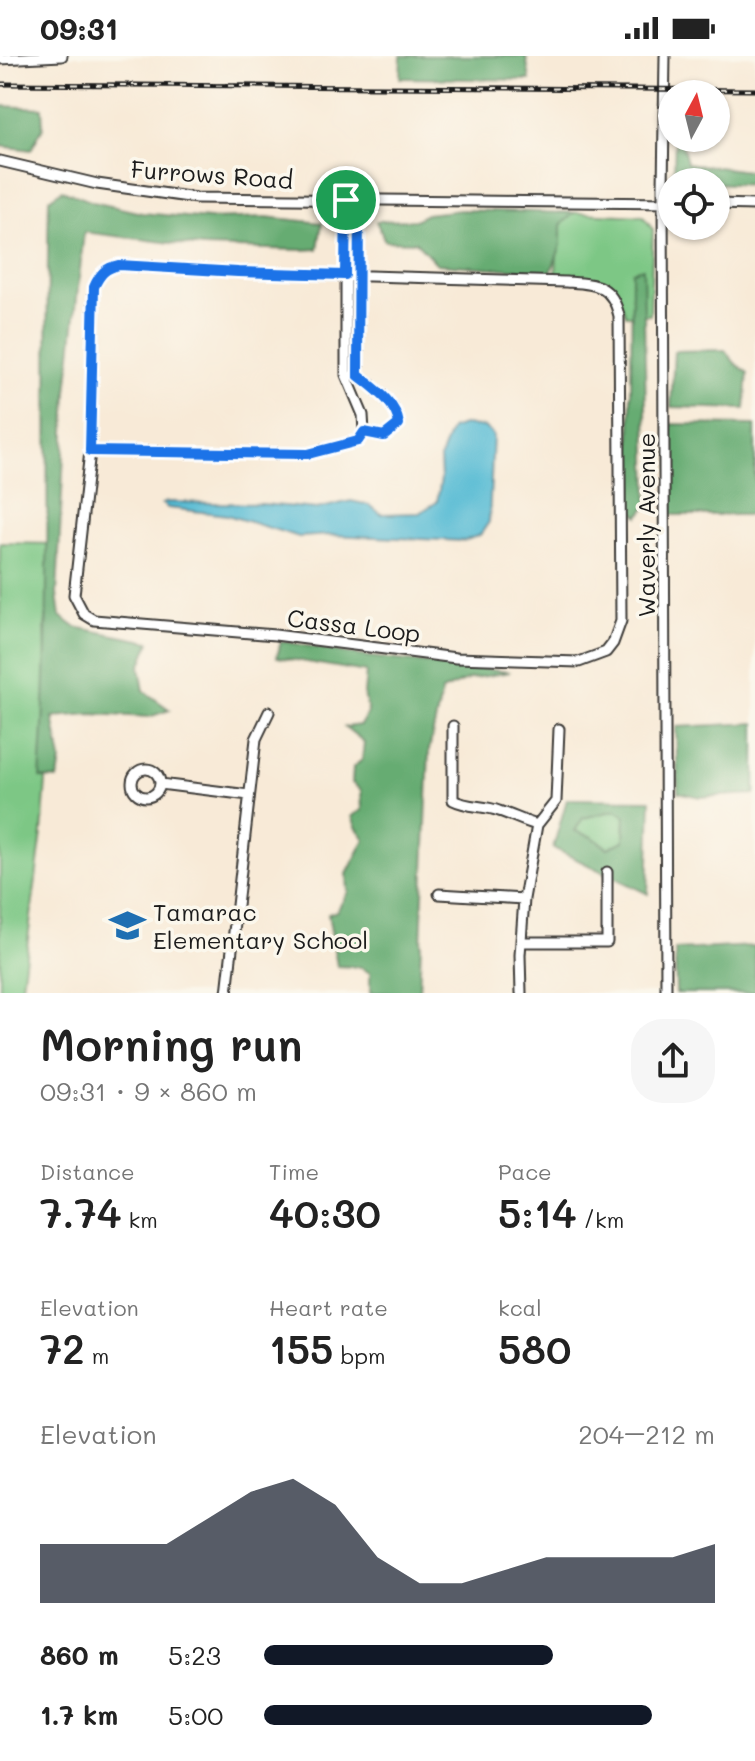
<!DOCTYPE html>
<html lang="en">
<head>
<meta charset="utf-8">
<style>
  body { margin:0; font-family:Mali,sans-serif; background:#f6f6f6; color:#222; height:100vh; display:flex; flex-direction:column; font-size:30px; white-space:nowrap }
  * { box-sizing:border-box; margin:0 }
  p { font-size:26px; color:#767676 }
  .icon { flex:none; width:44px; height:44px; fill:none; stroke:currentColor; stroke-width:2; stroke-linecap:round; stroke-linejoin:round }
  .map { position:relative; height:937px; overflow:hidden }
  .drawer { display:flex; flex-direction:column; background:#fff; flex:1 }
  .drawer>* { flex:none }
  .needle { width:52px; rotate:7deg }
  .buttons { position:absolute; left:658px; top:24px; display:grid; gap:16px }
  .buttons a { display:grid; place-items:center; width:72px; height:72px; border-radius:50%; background:#fff; box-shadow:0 2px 6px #0004; font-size:40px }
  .pin { position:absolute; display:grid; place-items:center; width:68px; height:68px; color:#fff; margin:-34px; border:4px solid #fff; border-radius:50%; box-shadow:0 2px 8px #0007 }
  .round { display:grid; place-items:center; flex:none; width:84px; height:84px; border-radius:32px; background:#f6f6f6 }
  .overview { display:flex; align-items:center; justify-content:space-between; height:136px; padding:0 40px }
  h1 { font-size:44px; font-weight:600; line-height:60px }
  .stats { display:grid; grid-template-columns:repeat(3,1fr); gap:12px; height:136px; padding:8px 40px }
  .stats div { display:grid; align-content:center }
  .stats b { font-size:40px; font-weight:600 }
  .stats small { font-size:22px; font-weight:400 }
  .stats p { font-size:22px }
  .chart { height:224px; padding:16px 40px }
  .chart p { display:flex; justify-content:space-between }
  .chart svg { width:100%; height:144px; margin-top:8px; fill:#111827; opacity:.7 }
  ul { padding:0 40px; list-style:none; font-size:26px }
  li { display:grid; grid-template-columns:128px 96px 1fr; align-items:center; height:60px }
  li i { height:20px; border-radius:10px; background:#111827 }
  .status { display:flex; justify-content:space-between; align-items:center; height:56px; padding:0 40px; background:#fff; direction:ltr }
  .status svg { height:22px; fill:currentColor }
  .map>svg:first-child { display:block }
  .green { fill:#7dc785; stroke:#4c7250; stroke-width:2 }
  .forest { fill:#66ac72; stroke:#416447; stroke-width:2; fill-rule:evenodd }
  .water { fill:#56bbd4; stroke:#396c78; stroke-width:2 }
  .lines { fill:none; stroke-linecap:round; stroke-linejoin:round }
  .minor-casing { stroke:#3d3b38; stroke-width:13 }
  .minor { stroke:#fff; stroke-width:9 }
  .rail-casing { stroke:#1c1c1c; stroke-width:5 }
  .rail { stroke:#fbf7ec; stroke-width:2; stroke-dasharray:6; stroke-linecap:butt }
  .route-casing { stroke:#fff; stroke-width:16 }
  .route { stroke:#1a73e8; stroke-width:10 }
  .labels { text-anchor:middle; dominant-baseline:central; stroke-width:7; stroke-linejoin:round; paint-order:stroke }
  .street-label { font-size:24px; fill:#1c1c1c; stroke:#fbf7ec }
  .poi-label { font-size:24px; fill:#1c1c1c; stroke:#fbf7ec; text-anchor:start }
</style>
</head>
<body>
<div class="status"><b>09:31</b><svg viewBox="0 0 49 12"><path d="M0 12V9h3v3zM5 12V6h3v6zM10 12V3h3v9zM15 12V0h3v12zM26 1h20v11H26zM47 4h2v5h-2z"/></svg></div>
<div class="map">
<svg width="755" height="937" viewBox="0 0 755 937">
  <rect width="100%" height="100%" fill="#fbf7ec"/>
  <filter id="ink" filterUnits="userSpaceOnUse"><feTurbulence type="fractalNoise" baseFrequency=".0125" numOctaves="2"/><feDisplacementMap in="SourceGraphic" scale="16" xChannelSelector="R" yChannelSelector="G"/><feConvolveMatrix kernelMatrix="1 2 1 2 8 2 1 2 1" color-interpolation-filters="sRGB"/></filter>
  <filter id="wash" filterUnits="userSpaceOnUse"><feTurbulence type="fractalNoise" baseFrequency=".006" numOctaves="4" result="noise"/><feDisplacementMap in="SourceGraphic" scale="32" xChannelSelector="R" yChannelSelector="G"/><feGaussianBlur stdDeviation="1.8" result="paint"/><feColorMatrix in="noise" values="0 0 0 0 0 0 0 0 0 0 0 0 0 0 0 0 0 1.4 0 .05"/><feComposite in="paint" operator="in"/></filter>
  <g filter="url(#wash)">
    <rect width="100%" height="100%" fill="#f8ead7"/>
    <path class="green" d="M 559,156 L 643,160 L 653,174 L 650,259 L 626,259 C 612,221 592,221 556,219 Z
      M 0,487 L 58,488 L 45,570 L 49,686 L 42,777 L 21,937 L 0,937 Z
      M 616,754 L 625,759 L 624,785 L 608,792 L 592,781 L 574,775 L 583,762 Z"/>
    <path class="forest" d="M 401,0 L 526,0 L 530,24 L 400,22 Z
      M 0,50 L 42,52 L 43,71 L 31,94 L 0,90 Z
      M 675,82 L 681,82 L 687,107 L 755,116 L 755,129 L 688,126 L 674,117 Z
      M 62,134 L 93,146 L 142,157 L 209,163 L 266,161 L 322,167 L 318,193 L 302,194 L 203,191 L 84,176 L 67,336 L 57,538 L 60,560 L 75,571 L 150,586 L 140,611 L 144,635 L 170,654 L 149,661 L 91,658 L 53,661 L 61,704 L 58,723 L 40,722 C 53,530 44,336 49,143 Z
      M 461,154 L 574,157 L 561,169 L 561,189 L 551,216 L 437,208 L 416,186 L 385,185 L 376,165 L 415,164 L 426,158 Z
      M 643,212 L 648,449 L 639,460 L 630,453 L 632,215 Z
      M 725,294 L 735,307 L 748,317 L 745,353 L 671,351 L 674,295 Z
      M 671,368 L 755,369 L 755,459 L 670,459 Z
      M 281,585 L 362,600 L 510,616 L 469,623 L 442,635 L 429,694 L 419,937 L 370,937 L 370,917 L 360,911 L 337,910 L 328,858 L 337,855 L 348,836 L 347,818 L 365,783 L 356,771 L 352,760 L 362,754 L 361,734 L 352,727 L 353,711 L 362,704 L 364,686 L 345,671 L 360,669 L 368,656 L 364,638 L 366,616 L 277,601 Z
      M 755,667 L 755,738 L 700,741 L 678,736 L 676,671 Z
      M 567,743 L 651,744 L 648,838 L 553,792 ZM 616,754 L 625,760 L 624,785 L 608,792 L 592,781 L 575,775 L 583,762 Z
      M 755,890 L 755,937 L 676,937 L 675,894 Z"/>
    <path class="water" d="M 463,369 L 484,371 L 493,379 L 489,466 L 480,479 L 464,485 L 331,479 L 299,481 L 227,459 L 168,452 L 162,448 L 167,446 L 262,448 L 317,453 L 351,445 L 369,449 L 381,458 L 419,457 L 437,446 L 441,423 L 440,402 L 451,373 Z"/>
  </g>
  <g filter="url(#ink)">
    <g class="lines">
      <defs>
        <path id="minor" d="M 665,0 L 663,131 L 666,937
          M 0,3 L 62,0
          M 0,105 L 97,128 L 196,142 L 672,147
          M 716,148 L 755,149
          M 119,209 L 238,216 L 566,226 C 594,228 612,227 619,260 L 621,565 L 613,587 L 606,596 L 579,606 L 456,602 L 275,579 L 94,564 L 84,558 L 74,539 L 90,395 L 94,231 C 100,218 105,212 119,209 Z
          M 354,319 L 358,319 C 374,332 396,346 399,368 L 384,380 L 364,376
          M 358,319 L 359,144
          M 90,395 L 308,398 L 358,385 L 364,376 L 363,359 L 346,319 L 346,144
          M 453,670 L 453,744 C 469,752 483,749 499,755 C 512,759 523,765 537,769
          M132 727a14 14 0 1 1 28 0a14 14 0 1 1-28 0Z
          M 160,728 L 249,739
          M 439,838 L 524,843
          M 522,886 L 607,886 L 607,816
          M 227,937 L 256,683 L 269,656
          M 521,937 L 520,899 L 524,843 L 537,769 L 556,745 L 559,673"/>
      </defs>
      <use href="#minor" class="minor-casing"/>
      <use href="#minor" class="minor"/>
      <defs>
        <path id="rail" d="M 0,28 L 755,34"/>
      </defs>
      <use href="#rail" class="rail-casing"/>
      <use href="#rail" class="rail"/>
    </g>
  </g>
  <g class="lines" filter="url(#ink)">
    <defs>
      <path id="route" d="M 346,144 L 359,144 L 358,319 C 374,332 396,346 399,368 L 384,380 L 364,376 L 358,385 L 308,398 L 90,395 L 94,231 C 100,218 105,212 119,209 L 238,216 L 345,219 Z"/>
    </defs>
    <use href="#route" class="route-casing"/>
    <use href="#route" class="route"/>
  </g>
  <defs>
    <symbol id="school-bare" viewBox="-9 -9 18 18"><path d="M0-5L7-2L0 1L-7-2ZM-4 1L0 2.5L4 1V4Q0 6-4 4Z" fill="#1f6fb2" stroke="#fbf7ec" stroke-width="2.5" paint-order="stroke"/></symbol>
  </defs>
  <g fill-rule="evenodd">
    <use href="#school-bare" x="102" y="844" width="51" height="51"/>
  </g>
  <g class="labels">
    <g class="street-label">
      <text transform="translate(212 118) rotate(4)">Furrows Road</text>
      <text transform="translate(645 469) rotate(-90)">Waverly Avenue</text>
      <text transform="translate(354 569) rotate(7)">Cassa Loop</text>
    </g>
    <g class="poi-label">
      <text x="153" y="855">Tamarac<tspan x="153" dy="28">Elementary School</tspan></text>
    </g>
  </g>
</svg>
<div class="buttons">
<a><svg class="needle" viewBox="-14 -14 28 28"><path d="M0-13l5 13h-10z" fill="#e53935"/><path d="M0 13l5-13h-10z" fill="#767676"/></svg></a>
<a><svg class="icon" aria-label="locate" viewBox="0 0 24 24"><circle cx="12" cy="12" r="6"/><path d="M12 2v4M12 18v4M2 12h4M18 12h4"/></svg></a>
</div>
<div class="pin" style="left:346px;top:144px;background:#1e9e55"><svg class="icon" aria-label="arrive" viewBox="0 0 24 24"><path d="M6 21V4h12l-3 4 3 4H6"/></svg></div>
</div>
<section class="drawer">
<div class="overview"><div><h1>Morning run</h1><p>09:31 · 9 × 860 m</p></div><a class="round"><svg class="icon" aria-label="share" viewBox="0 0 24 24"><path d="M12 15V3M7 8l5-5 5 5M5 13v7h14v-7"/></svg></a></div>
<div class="stats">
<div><p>Distance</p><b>7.74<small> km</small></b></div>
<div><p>Time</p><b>40:30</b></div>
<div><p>Pace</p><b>5:14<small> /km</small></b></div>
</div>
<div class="stats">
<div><p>Elevation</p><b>72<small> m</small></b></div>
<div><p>Heart rate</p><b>155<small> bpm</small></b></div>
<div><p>kcal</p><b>580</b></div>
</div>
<div class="chart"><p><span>Elevation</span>204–212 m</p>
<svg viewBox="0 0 160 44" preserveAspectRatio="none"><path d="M0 44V26L10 26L20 26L30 26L40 18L50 10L60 6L70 14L80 30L90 38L100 38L110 34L120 30L130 30L140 30L150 30L160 26V44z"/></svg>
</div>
<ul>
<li><b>860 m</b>5:23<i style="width:64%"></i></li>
<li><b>1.7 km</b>5:00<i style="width:86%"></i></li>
</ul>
</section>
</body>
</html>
